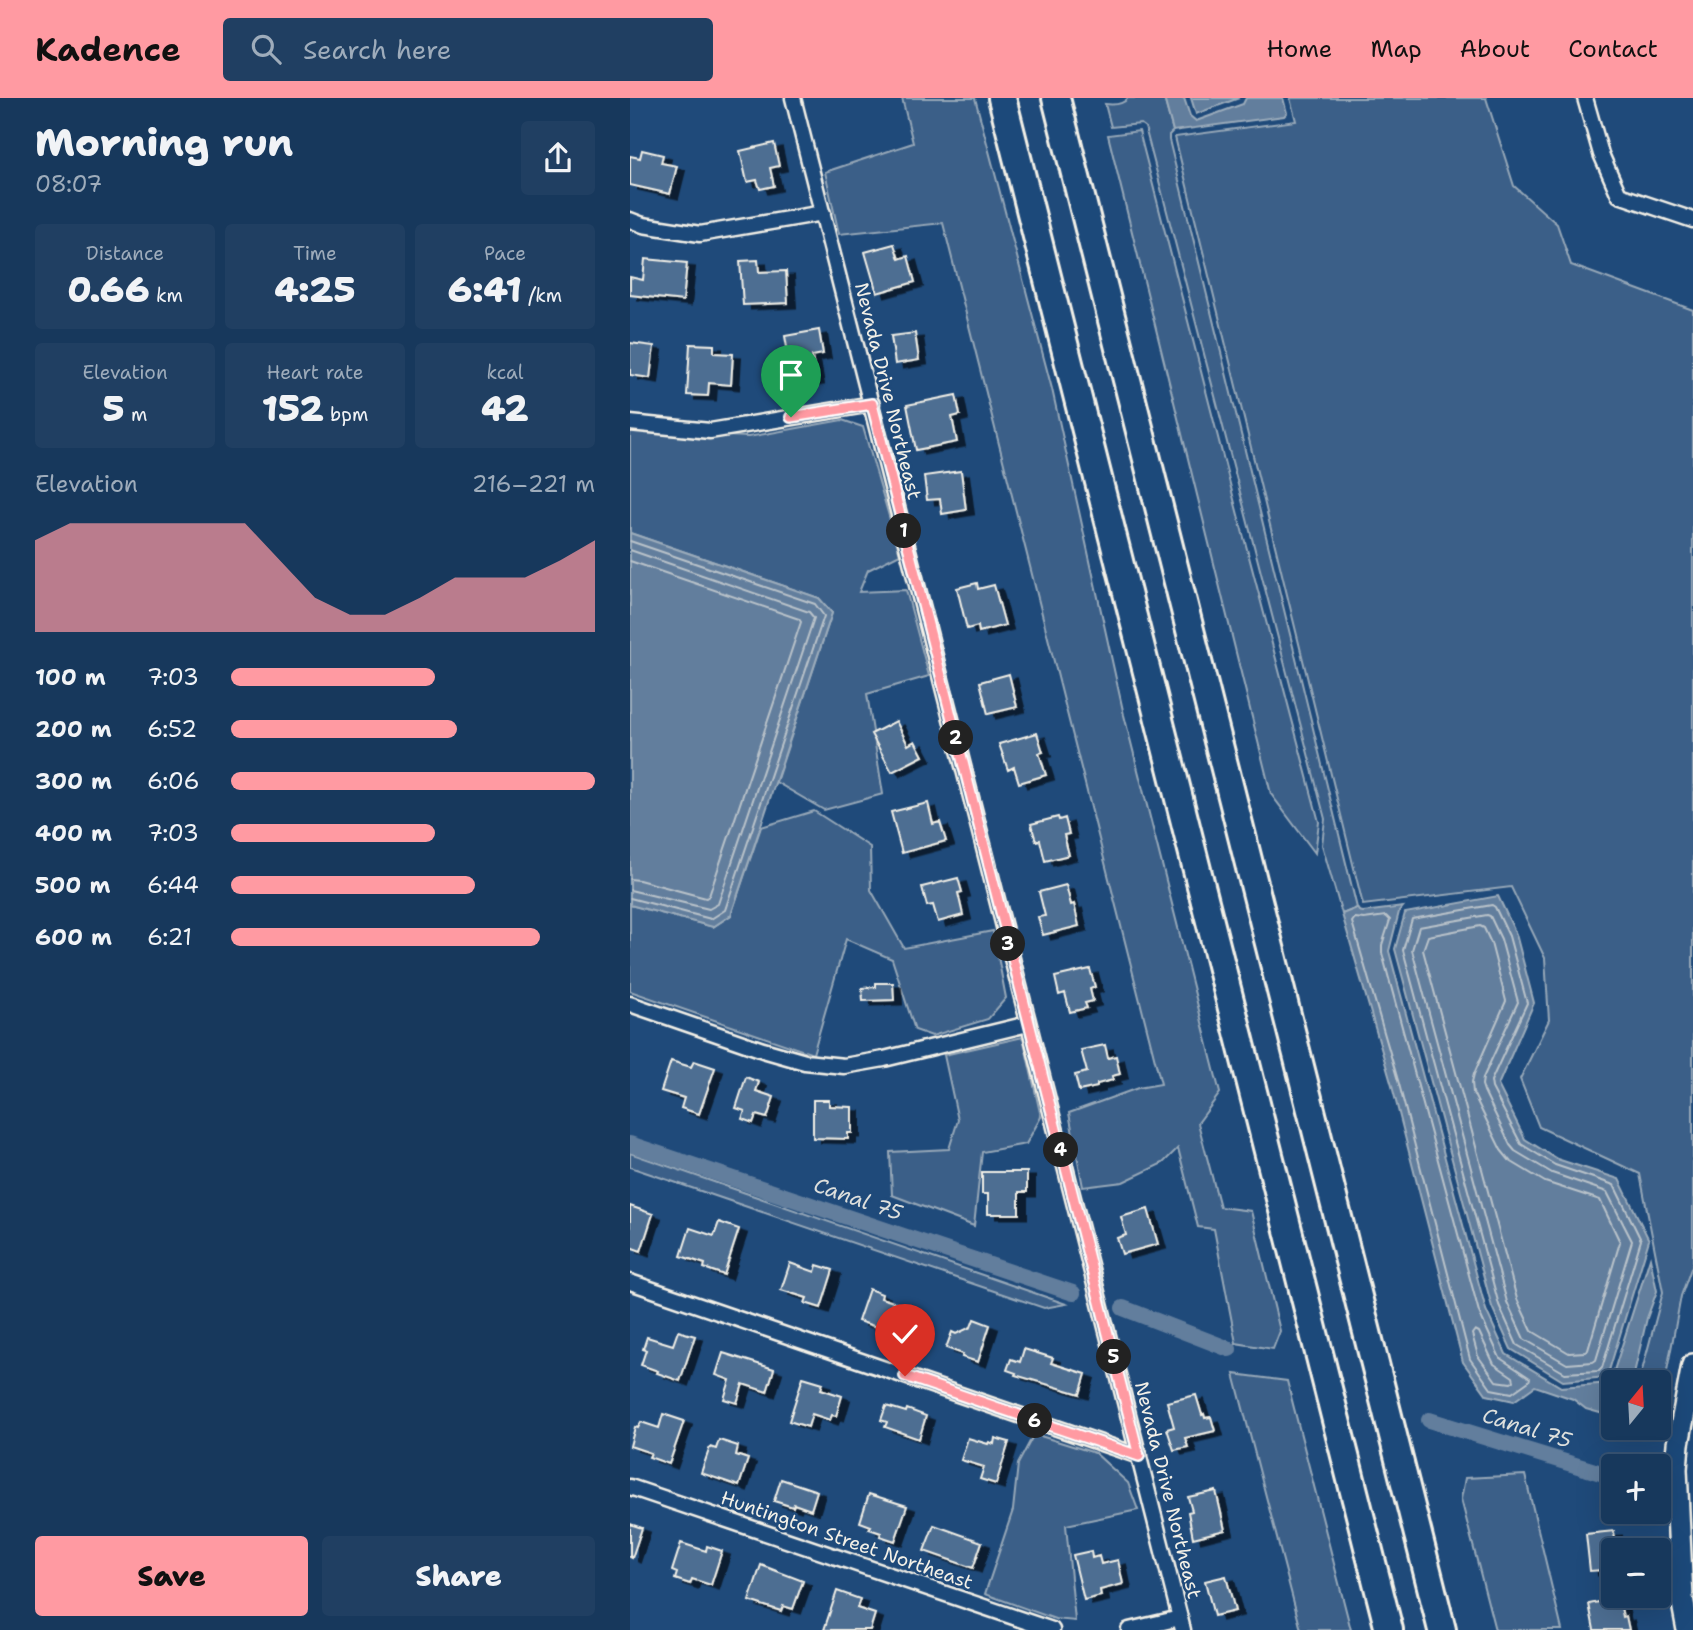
<!DOCTYPE html>
<html lang="en">
<head>
<meta charset="utf-8">
<style>
  body { margin:0; font-family:"Shantell Sans",sans-serif; background:#203f62; color:#f1f3f6; height:100vh; display:flex; flex-direction:column; font-size:26px; white-space:nowrap }
  * { box-sizing:border-box; margin:0 }
  p { font-size:23px; color:#9eacbb }
  .icon { flex:none; width:38px; height:38px; fill:none; stroke:currentColor; stroke-width:2; stroke-linecap:round; stroke-linejoin:round }
  .map { position:relative; flex:1; overflow:hidden }
  .details { display:flex; flex-direction:column; background:#17385c; width:630px }
  .details>* { flex:none }
  .needle { width:46px; rotate:18deg }
  .tools { position:absolute; left:971px; top:1272px; display:grid; gap:14px }
  .tools a { display:grid; place-items:center; width:70px; height:70px; border-radius:7px; background:#17385c; box-shadow:0 7px 28px #0002,0 0 0 2px #365272; font-size:35px }
  .pin { position:absolute; display:grid; place-items:center; width:60px; height:60px; color:#fff; margin:-72px -30px; border-radius:50% 50% 50% 0; rotate:-45deg; box-shadow:0 0 7px #0007 }
  .pin .icon { rotate:45deg }
  .km { position:absolute; width:35px; height:35px; margin:-18px; border-radius:50%; background:#222; color:#fff; font-size:19px; line-height:35px; text-align:center }
  .round { display:grid; place-items:center; flex:none; width:74px; height:74px; border-radius:7px; background:#203f62 }
  .headline { display:flex; align-items:center; justify-content:space-between; height:119px; padding:0 35px }
  h1 { font-size:38px; font-weight:800; line-height:52px }
  .figures { display:grid; grid-template-columns:repeat(3,1fr); gap:10px; height:119px; padding:7px 35px }
  .figures div { display:grid; align-content:center; border-radius:7px; background:#203f62; text-align:center }
  .figures b { font-size:35px; font-weight:800 }
  .figures small { font-size:19px; font-weight:400 }
  .figures p { font-size:19px }
  .chart { height:196px; padding:14px 35px }
  .chart p { display:flex; justify-content:space-between }
  .chart svg { width:100%; height:126px; margin-top:7px; fill:#ff9aa2; opacity:.7 }
  .cta { display:flex; gap:14px; margin-top:auto; padding:14px 35px }
  .cta a { flex:1; height:80px; border-radius:7px; background:#ff9aa2; color:#111; font-size:28px; font-weight:800; line-height:80px; text-align:center }
  .cta a+a { background:#203f62; color:#f1f3f6 }
  ul { padding:0 35px; list-style:none; font-size:23px }
  li { display:grid; grid-template-columns:112px 84px 1fr; align-items:center; height:52px }
  li i { height:18px; border-radius:9px; background:#ff9aa2 }
  header { display:flex; align-items:center; gap:42px; box-sizing:border-box; height:98px; padding:0 35px; background:#ff9aa2; color:#111 }
  header strong { font-size:33px }
  nav { display:flex; gap:38px; margin-inline-start:auto; font-size:24px }
  .search { width:490px; height:63px; background:#203f62; display:flex; align-items:center; gap:18px; box-sizing:border-box; padding:0 24px; border-radius:7px; color:#9eacbb; font-size:26px }
  main { display:flex; flex:1; min-height:0 }
  .map>svg:first-child { display:block }
  .green { fill:#3a5f88; stroke:#97a8b8; stroke-width:2 }
  .water { fill:#627e9d; stroke:#9cacbb; stroke-width:2 }
  .lines { fill:none; stroke-linecap:round; stroke-linejoin:round }
  .shore { stroke:#bac3ca; stroke-width:2 }
  .canal { stroke:#627e9d; stroke-width:16 }
  .building { fill:#4d6e92; stroke:#f4f1e8; stroke-width:2; filter:url(#shadow) }
  .street-casing { stroke:#f4f1e8; stroke-width:19 }
  .secondary-casing { stroke:#f4f1e8; stroke-width:26 }
  .highway-casing { stroke:#f4f1e8; stroke-width:32 }
  .street { stroke:#1f4a7a; stroke-width:14 }
  .secondary { stroke:#1f4a7a; stroke-width:21 }
  .highway { stroke:#1f4a7a; stroke-width:26 }
  .route-casing { stroke:#fff; stroke-width:14 }
  .route { stroke:#ff9aa2; stroke-width:9 }
  .labels { text-anchor:middle; dominant-baseline:central; stroke-width:5; stroke-linejoin:round; paint-order:stroke }
  .street-label { font-size:19px; fill:#f4f1e8; stroke:#1f4a7a }
  .water-label { font-size:21px; font-style:italic; fill:#dee0dd; stroke:#1f4a7a }
</style>
</head>
<body>
<header>
<strong>Kadence</strong>
<div class="search"><svg class="icon" aria-label="search" viewBox="0 0 24 24"><circle cx="10" cy="10" r="6"/><path d="M15 15l6 6"/></svg>Search here</div>
<nav><a>Home</a><a>Map</a><a>About</a><a>Contact</a></nav>
</header>
<main>
<section class="details">
<div class="headline"><div><h1>Morning run</h1><p>08:07</p></div><a class="round"><svg class="icon" aria-label="share" viewBox="0 0 24 24"><path d="M12 15V3M7 8l5-5 5 5M5 13v7h14v-7"/></svg></a></div>
<div class="figures">
<div><p>Distance</p><b>0.66<small> km</small></b></div>
<div><p>Time</p><b>4:25</b></div>
<div><p>Pace</p><b>6:41<small> /km</small></b></div>
</div>
<div class="figures">
<div><p>Elevation</p><b>5<small> m</small></b></div>
<div><p>Heart rate</p><b>152<small> bpm</small></b></div>
<div><p>kcal</p><b>42</b></div>
</div>
<div class="chart"><p><span>Elevation</span>216–221 m</p>
<svg viewBox="0 0 160 44" preserveAspectRatio="none"><path d="M0 44V12L10 6L20 6L30 6L40 6L50 6L60 6L70 19L80 32L90 38L100 38L110 32L120 25L130 25L140 25L150 19L160 12V44z"/></svg>
</div>
<ul>
<li><b>100 m</b>7:03<i style="width:56%"></i></li>
<li><b>200 m</b>6:52<i style="width:62%"></i></li>
<li><b>300 m</b>6:06<i style="width:100%"></i></li>
<li><b>400 m</b>7:03<i style="width:56%"></i></li>
<li><b>500 m</b>6:44<i style="width:67%"></i></li>
<li><b>600 m</b>6:21<i style="width:85%"></i></li>
</ul>
<div class="cta"><a>Save</a><a>Share</a></div>
</section>
<div class="map">
<svg width="1063" height="1532" viewBox="0 0 1063 1532">
  <defs>
    <filter id="shadow"><feDropShadow dx="8" dy="4.5" stdDeviation="0" flood-color="#0009"/></filter>
  </defs>
  <rect width="100%" height="100%" fill="#1f4a7a"/>
  <filter id="ink" filterUnits="userSpaceOnUse"><feTurbulence type="fractalNoise" baseFrequency=".0143" numOctaves="2"/><feDisplacementMap in="SourceGraphic" scale="14" xChannelSelector="R" yChannelSelector="G"/><feConvolveMatrix kernelMatrix="1 2 1 2 8 2 1 2 1" color-interpolation-filters="sRGB"/></filter>
  <g filter="url(#ink)">
    <path class="green" d="M 272,0 L 345,0 L 422,291 L 494,617 L 590,995 L 568,1025 L 590,1109 L 621,1113 L 650,1233 L 643,1251 L 606,1245 L 584,1131 L 568,1129 L 548,1050 L 533,1065 L 493,1084 L 453,1089 L 439,1015 L 508,990 L 531,986 L 313,125 L 209,136 L 195,74 L 283,45 Z
      M 498,0 L 534,0 L 543,33 L 539,37 L 539,42 L 727,810 L 712,816 L 692,747 L 695,721 L 515,29 L 511,26 L 481,29 L 475,6 C 483,7 493,7 498,0 Z
      M 660,0 L 856,0 L 884,88 L 927,126 L 941,167 L 1063,212 L 1063,1165 L 1051,1198 L 1030,1310 L 1029,1284 L 1009,1284 L 1033,1194 L 1010,1076 L 909,1029 L 890,981 L 919,922 L 915,860 L 881,789 L 733,807 L 545,39 L 666,23 Z
      M 509,33 L 608,417 L 689,724 L 685,755 L 641,696 L 478,37 Z
      M 212,322 L 233,329 L 270,456 L 238,472 L 229,494 L 276,492 L 299,578 L 237,596 L 253,696 L 194,712 L 146,684 L 202,515 L 189,500 L 0,435 L 0,333 L 118,339 Z
      M 184,713 L 240,749 L 241,792 L 274,850 L 363,833 L 376,900 L 358,921 L 302,938 L 285,932 L 262,861 L 216,841 L 183,956 L 0,893 L 0,807 L 83,829 L 101,817 L 131,729 Z
      M 393,939 L 411,1019 L 396,1046 L 352,1054 L 344,1128 L 262,1097 L 260,1054 L 319,1051 L 328,1022 L 314,957 Z
      M 0,1055 L 436,1206 L 414,1210 L 0,1069 Z
      M 604,1276 L 657,1283 L 721,1532 L 671,1532 Z
      M 404,1336 L 465,1355 L 498,1385 L 508,1412 L 436,1427 L 445,1523 L 425,1521 L 355,1496 L 383,1412 L 388,1366 Z
      M 895,1377 L 932,1532 L 865,1532 L 831,1401 L 835,1380 Z"/>
    <path class="water" d="M 534,0 L 554,0 L 560,18 L 566,23 L 613,6 L 616,0 L 653,0 L 657,15 L 654,18 L 543,33 Z
      M 561,0 L 609,0 L 566,16 Z
      M 0,435 L 189,500 L 202,515 L 101,817 L 83,829 L 0,807 Z
      M 868,798 L 886,836 L 904,905 L 868,987 L 895,1041 L 927,1061 L 989,1081 L 1019,1142 L 977,1279 L 933,1283 L 881,1251 L 862,1209 L 765,851 L 775,815 Z
      M 773,809 L 769,814 L 759,853 L 856,1212 L 876,1256 L 931,1289 L 980,1285 L 1020,1160 L 1027,1193 L 1017,1220 L 1002,1284 L 984,1284 L 983,1317 L 977,1317 L 956,1311 L 943,1301 L 905,1288 L 884,1303 L 857,1297 L 833,1264 L 762,988 L 712,816 L 727,810 L 729,813 L 733,814 Z"/>
    <g class="lines">
      <path class="shore" d="M 0,443 L 185,506 L 194,518 L 95,812 L 81,821 L 0,800
        M 0,452 L 179,514 L 184,520 L 88,806 L 79,811 L 0,792
        M 0,463 L 169,521 L 171,524 L 79,798 L 76,800 L 9,782 L 0,781
        M 862,807 L 865,809 L 879,838 L 897,905 L 861,983 L 862,990 L 891,1046 L 925,1067 L 984,1087 L 1011,1142 L 972,1270 L 969,1273 L 935,1275 L 887,1247 L 869,1207 L 773,852 L 782,821 Z
        M 857,817 L 860,818 L 871,841 L 888,904 L 853,980 L 852,987 L 854,993 L 880,1047 L 885,1053 L 922,1075 L 977,1094 L 1002,1143 L 966,1262 L 963,1264 L 937,1266 L 894,1241 L 877,1204 L 782,852 L 789,829 Z
        M 756,818 L 760,822 L 752,847 L 752,855 L 849,1214 L 870,1260 L 900,1280 L 899,1283 L 882,1295 L 861,1291 L 840,1261 L 769,986 L 722,824 L 725,820 L 734,821 Z
        M 850,828 L 854,830 L 861,845 L 876,903 L 844,976 L 842,984 L 843,995 L 871,1052 L 880,1063 L 915,1084 L 970,1102 L 990,1144 L 958,1252 L 955,1254 L 939,1255 L 902,1233 L 887,1201 L 793,852 L 798,838 Z
        M 845,1232 L 849,1234 L 864,1266 L 883,1279 L 884,1283 L 881,1285 L 866,1283 L 848,1258 L 842,1236 Z"/>
      <path class="canal" d="M 0,1046 L 443,1195
        M 493,1210 L 599,1251
        M 799,1322 L 984,1379"/>
    </g>
    <path class="building" d="M 144,45 L 149,68 L 140,70 L 144,88 L 130,91 L 127,82 L 117,84 L 110,53 Z
      M 12,52 L 33,57 L 31,65 L 47,68 L 40,96 L 0,87 L 0,58 L 10,60 Z
      M 264,146 L 269,161 L 278,158 L 285,184 L 247,195 L 235,154 Z
      M 15,161 L 57,165 L 53,203 L 0,197 L 0,179 L 13,182 Z
      M 128,162 L 129,174 L 156,173 L 158,205 L 113,207 L 110,163 Z
      M 189,232 L 193,256 L 182,258 L 186,282 L 141,290 L 137,264 L 159,261 L 155,238 Z
      M 285,235 L 289,262 L 265,266 L 261,238 Z
      M 0,245 L 24,248 L 20,280 L 0,277 Z
      M 60,246 L 84,247 L 84,255 L 103,256 L 101,287 L 79,285 L 78,298 L 57,297 Z
      M 326,297 L 330,317 L 322,319 L 327,344 L 286,352 L 277,307 Z
      M 331,373 L 336,412 L 312,416 L 310,401 L 297,402 L 294,378 Z
      M 347,485 L 348,491 L 364,487 L 375,527 L 349,534 L 348,528 L 337,531 L 327,490 Z
      M 379,576 L 387,609 L 358,616 L 350,584 Z
      M 266,623 L 278,647 L 285,643 L 293,658 L 262,674 L 241,636 Z
      M 407,635 L 413,654 L 409,655 L 416,677 L 389,685 L 384,669 L 378,672 L 369,646 Z
      M 298,705 L 303,726 L 310,724 L 316,743 L 272,755 L 261,714 Z
      M 428,719 L 429,722 L 435,720 L 439,736 L 434,737 L 439,757 L 415,763 L 410,742 L 406,743 L 401,726 Z
      M 328,780 L 332,794 L 328,795 L 333,817 L 308,824 L 303,807 L 297,808 L 292,789 Z
      M 436,787 L 441,807 L 444,806 L 449,828 L 413,837 L 408,819 L 415,818 L 409,794 Z
      M 460,871 L 465,889 L 460,891 L 463,903 L 455,905 L 457,910 L 440,914 L 435,895 L 429,897 L 425,879 Z
      M 246,885 L 263,885 L 264,902 L 233,903 L 232,890 L 246,889 Z
      M 475,947 L 478,960 L 486,958 L 490,976 L 482,978 L 483,982 L 467,986 L 467,989 L 449,993 L 445,977 L 457,974 L 451,952 Z
      M 41,963 L 61,969 L 64,963 L 85,970 L 69,1016 L 51,1010 L 54,1000 L 31,993 Z
      M 116,979 L 129,984 L 126,993 L 144,999 L 137,1020 L 126,1017 L 123,1025 L 112,1021 L 115,1013 L 106,1010 Z
      M 183,1002 L 199,1002 L 199,1008 L 222,1009 L 222,1035 L 218,1035 L 218,1041 L 183,1040 Z
      M 352,1074 L 397,1074 L 397,1094 L 389,1094 L 389,1116 L 358,1116 L 358,1096 L 352,1096 Z
      M 0,1108 L 23,1116 L 11,1153 L 0,1149 Z
      M 518,1111 L 528,1146 L 492,1156 L 487,1140 L 496,1137 L 491,1119 Z
      M 89,1124 L 109,1131 L 94,1177 L 74,1170 L 75,1166 L 51,1158 L 60,1130 L 84,1138 Z
      M 160,1165 L 185,1174 L 187,1167 L 203,1172 L 191,1210 L 175,1205 L 177,1200 L 151,1192 Z
      M 239,1191 L 252,1196 L 251,1200 L 276,1208 L 273,1215 L 284,1219 L 278,1239 L 228,1223 Z
      M 344,1221 L 360,1227 L 348,1264 L 332,1259 L 333,1256 L 316,1250 L 322,1234 L 326,1236 L 341,1229 Z
      M 48,1233 L 65,1238 L 50,1283 L 27,1275 L 28,1273 L 11,1267 L 16,1252 L 13,1251 L 17,1239 L 43,1247 Z
      M 394,1251 L 423,1260 L 421,1265 L 456,1276 L 450,1296 L 385,1277 L 386,1275 L 377,1272 L 381,1261 L 390,1264 Z
      M 93,1255 L 144,1271 L 137,1294 L 113,1286 L 107,1305 L 94,1301 L 100,1282 L 86,1277 Z
      M 173,1279 L 193,1285 L 191,1291 L 212,1298 L 206,1318 L 202,1317 L 200,1322 L 182,1316 L 178,1329 L 159,1323 Z
      M 566,1297 L 572,1317 L 574,1316 L 575,1320 L 581,1319 L 585,1333 L 555,1340 L 558,1349 L 544,1352 L 537,1331 L 544,1329 L 537,1304 Z
      M 256,1308 L 276,1314 L 277,1311 L 296,1318 L 289,1341 L 255,1329 L 257,1324 L 251,1322 Z
      M 33,1316 L 54,1323 L 39,1366 L 19,1359 L 21,1355 L 0,1348 L 5,1329 L 8,1330 L 11,1324 L 29,1330 Z
      M 338,1340 L 358,1346 L 359,1344 L 364,1346 L 365,1340 L 379,1344 L 366,1386 L 350,1381 L 354,1369 L 331,1362 Z
      M 89,1342 L 108,1348 L 106,1357 L 118,1361 L 109,1388 L 71,1375 L 80,1349 L 86,1351 Z
      M 151,1381 L 187,1393 L 181,1412 L 164,1406 L 163,1409 L 144,1403 Z
      M 586,1393 L 595,1432 L 563,1440 L 558,1414 L 562,1413 L 558,1399 Z
      M 239,1396 L 277,1408 L 265,1443 L 250,1438 L 251,1435 L 239,1431 L 241,1428 L 230,1424 Z
      M 0,1426 L 12,1430 L 2,1460 L 0,1459 Z
      M 304,1427 L 352,1444 L 343,1470 L 294,1453 Z
      M 984,1433 L 986,1452 L 984,1452 L 984,1471 L 960,1473 L 956,1436 Z
      M 51,1445 L 76,1453 L 77,1448 L 92,1453 L 81,1487 L 62,1481 L 60,1486 L 45,1481 L 47,1475 L 42,1473 Z
      M 461,1453 L 462,1460 L 469,1458 L 471,1466 L 488,1462 L 493,1486 L 470,1492 L 471,1498 L 454,1502 L 443,1457 Z
      M 131,1467 L 173,1483 L 163,1511 L 153,1508 L 151,1513 L 119,1503 Z
      M 596,1478 L 605,1513 L 584,1518 L 575,1483 Z
      M 207,1493 L 230,1501 L 227,1510 L 245,1516 L 240,1532 L 194,1532 Z
      M 989,1500 L 993,1519 L 996,1518 L 999,1532 L 964,1532 L 959,1506 Z"/>
    <g class="lines">
      <defs>
        <path id="street" d="M 163,0 L 553,1532
          M 955,0 L 971,56 L 989,97 L 1063,122
          M 0,122 L 13,127 L 70,136 L 193,115
          M 0,325 L 80,333 L 242,306
          M 0,906 L 133,952 L 175,964 L 214,968 L 254,961 L 398,926
          M 0,1184 L 509,1358
          M 0,1389 L 422,1532
          M 499,1532 L 550,1520"/>
        <path id="secondary" d="M 1058,1532 L 1052,1500 L 1046,1371 L 1048,1346 L 1063,1267"/>
        <path id="highway" d="M 372,0 L 759,1532
          M 426,0 L 812,1532"/>
      </defs>
      <use href="#street" class="street-casing"/>
      <use href="#secondary" class="secondary-casing"/>
      <use href="#highway" class="highway-casing"/>
      <use href="#street" class="street"/>
      <use href="#secondary" class="secondary"/>
      <use href="#highway" class="highway"/>
    </g>
  </g>
  <g class="lines" filter="url(#ink)">
    <defs>
      <path id="route" d="M 161,319 L 242,306 L 509,1358 L 275,1278"/>
    </defs>
    <use href="#route" class="route-casing"/>
    <use href="#route" class="route"/>
  </g>
  <g class="labels">
    <g class="street-label">
      <text transform="translate(258 293) rotate(76)">Nevada Drive Northeast</text>
      <text transform="translate(538 1392) rotate(76)">Nevada Drive Northeast</text>
      <text transform="translate(217 1442) rotate(19)">Huntington Street Northeast</text>
    </g>
    <g class="water-label">
      <text transform="translate(228 1101) rotate(19)">Canal 75</text>
      <text transform="translate(897 1330) rotate(17)">Canal 75</text>
    </g>
  </g>
</svg>
<div class="tools">
<a><svg class="needle" viewBox="-14 -14 28 28"><path d="M0-13l5 13h-10z" fill="#e53935"/><path d="M0 13l5-13h-10z" fill="#9eacbb"/></svg></a>
<a>+</a>
<a>−</a>
</div>
<div class="pin" style="left:161px;top:319px;background:#1e9e55"><svg class="icon" aria-label="arrive" viewBox="0 0 24 24"><path d="M6 21V4h12l-3 4 3 4H6"/></svg></div>
<div class="pin" style="left:275px;top:1278px;background:#d93025"><svg class="icon" aria-label="check" viewBox="0 0 24 24"><path d="M5 12l5 5 9-10"/></svg></div>
<b class="km" style="left:274px;top:433px">1</b>
<b class="km" style="left:326px;top:640px">2</b>
<b class="km" style="left:378px;top:846px">3</b>
<b class="km" style="left:431px;top:1052px">4</b>
<b class="km" style="left:484px;top:1259px">5</b>
<b class="km" style="left:405px;top:1323px">6</b>
</div>
</main>
</body>
</html>
